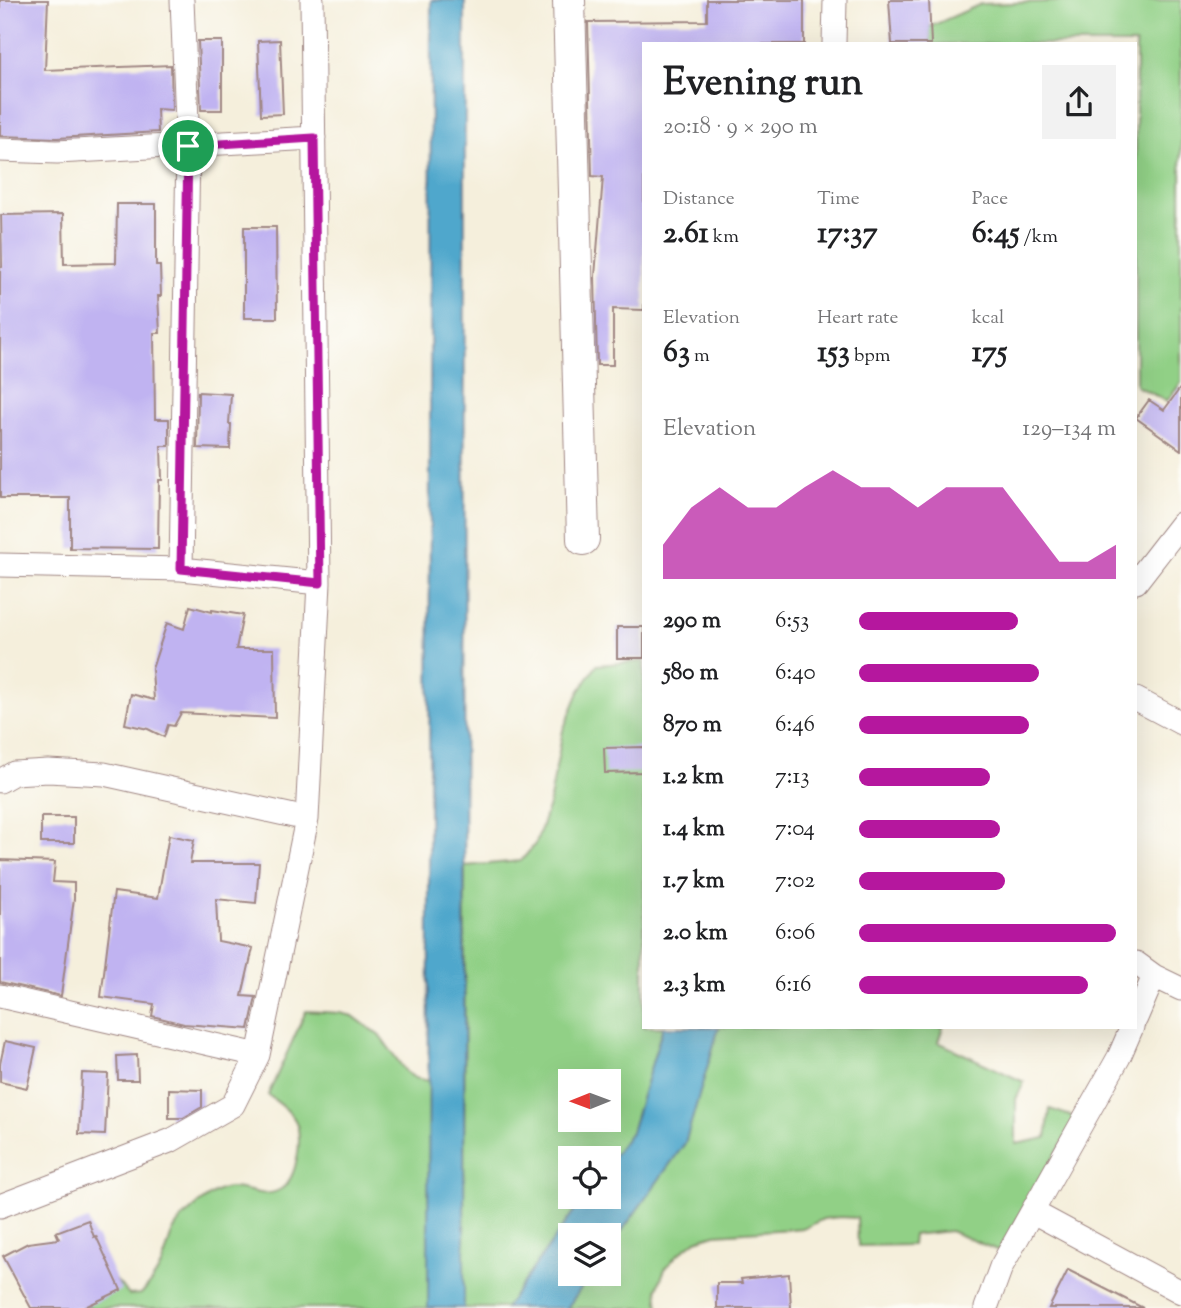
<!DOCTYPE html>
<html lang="en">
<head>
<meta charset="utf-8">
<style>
  body { margin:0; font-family:"Sorts Mill Goudy",serif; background:#f2f2f2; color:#202124; height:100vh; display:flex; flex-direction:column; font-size:26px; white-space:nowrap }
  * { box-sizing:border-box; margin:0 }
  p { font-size:23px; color:#757577 }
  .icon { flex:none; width:38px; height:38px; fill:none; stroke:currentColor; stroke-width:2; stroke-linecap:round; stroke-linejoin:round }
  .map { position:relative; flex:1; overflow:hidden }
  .sheet { position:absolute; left:642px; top:42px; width:495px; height:987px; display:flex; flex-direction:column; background:#fff; border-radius:0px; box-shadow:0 7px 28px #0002 }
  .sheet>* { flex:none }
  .needle { width:46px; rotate:269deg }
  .fabs { position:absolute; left:558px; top:1069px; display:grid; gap:14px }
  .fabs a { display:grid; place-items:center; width:63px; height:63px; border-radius:0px; background:#fff; box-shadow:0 7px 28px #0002; font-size:35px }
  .pin { position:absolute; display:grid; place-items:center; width:60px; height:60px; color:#fff; margin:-30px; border:4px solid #fff; border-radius:50%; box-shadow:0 2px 7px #0007 }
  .round { display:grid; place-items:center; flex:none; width:74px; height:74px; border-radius:0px; background:#f2f2f2 }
  .overview { display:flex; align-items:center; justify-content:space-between; height:119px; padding:0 21px }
  h1 { font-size:38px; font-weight:700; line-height:52px }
  .metrics { display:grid; grid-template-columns:repeat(3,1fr); gap:10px; height:119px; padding:7px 21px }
  .metrics div { display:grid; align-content:center }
  .metrics b { font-size:30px; font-weight:700 }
  .metrics small { font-size:19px; font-weight:400 }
  .metrics p { font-size:19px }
  .chart { height:196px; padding:14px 21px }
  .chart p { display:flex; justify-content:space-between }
  .chart svg { width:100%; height:126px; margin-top:7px; fill:#b5179e; opacity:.7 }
  ul { padding:0 21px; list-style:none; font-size:23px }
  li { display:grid; grid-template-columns:112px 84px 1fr; align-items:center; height:52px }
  li i { height:18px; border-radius:9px; background:#b5179e }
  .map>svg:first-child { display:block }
  .green { fill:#91d086; stroke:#6e7858; stroke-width:2; fill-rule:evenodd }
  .water { fill:#50a7cc; stroke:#4d637c; stroke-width:2 }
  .building { fill:#c0b3f1 }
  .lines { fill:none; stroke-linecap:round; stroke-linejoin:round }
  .street-casing { stroke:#a08784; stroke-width:25 }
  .secondary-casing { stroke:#a08784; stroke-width:34 }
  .street { stroke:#fff; stroke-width:23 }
  .secondary { stroke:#fff; stroke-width:32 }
  .route-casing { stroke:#fff; stroke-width:14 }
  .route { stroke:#b5179e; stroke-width:9 }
</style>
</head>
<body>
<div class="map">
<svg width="1181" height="1308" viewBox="0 0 1181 1308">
  <rect width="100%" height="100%" fill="#fdfcf7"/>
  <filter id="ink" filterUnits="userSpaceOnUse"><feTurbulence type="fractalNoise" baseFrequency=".0143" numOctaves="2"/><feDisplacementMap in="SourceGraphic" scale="14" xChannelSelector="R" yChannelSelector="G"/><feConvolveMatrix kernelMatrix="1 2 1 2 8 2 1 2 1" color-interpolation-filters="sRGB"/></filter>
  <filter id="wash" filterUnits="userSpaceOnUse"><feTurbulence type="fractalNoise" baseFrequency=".00686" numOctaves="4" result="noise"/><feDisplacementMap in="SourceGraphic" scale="28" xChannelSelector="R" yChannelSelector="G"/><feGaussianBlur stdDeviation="1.57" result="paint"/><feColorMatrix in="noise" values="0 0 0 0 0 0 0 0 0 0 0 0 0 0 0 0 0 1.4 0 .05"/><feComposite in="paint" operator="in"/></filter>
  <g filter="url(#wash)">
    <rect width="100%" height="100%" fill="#f5efdc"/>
    <path class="green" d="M 1102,0 L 1181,0 L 1181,383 L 1167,401 L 1136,386 L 1136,44 L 931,44 L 929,27 L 981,4 Z
      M 644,661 L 644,1027 L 663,1027 L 631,1132 L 609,1162 L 609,1158 L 570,1158 L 570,1197 L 584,1197 L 505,1308 L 464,1308 L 465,866 L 521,861 L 536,843 L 549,805 L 563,730 L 579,692 L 597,665 ZM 570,1082 L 609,1082 L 609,1120 L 570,1120 Z
      M 306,1011 L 340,1013 L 353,1016 L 381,1037 L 406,1072 L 415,1078 L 429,1081 L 428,1308 L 83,1308 L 89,1305 L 104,1267 L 129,1295 L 141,1294 C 150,1284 157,1275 162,1263 C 171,1243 167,1233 185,1216 C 194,1207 216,1188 229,1188 C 248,1187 263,1200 281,1189 C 297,1179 304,1136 295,1120 C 289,1109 277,1102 268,1095 Z
      M 719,1027 L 943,1027 L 938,1042 L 1024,1082 L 1016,1099 L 1016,1144 L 1046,1138 L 1050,1109 L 1077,1118 L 999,1251 L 950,1231 L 913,1235 L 912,1245 L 858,1246 L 857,1218 L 840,1217 L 823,1219 L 805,1228 L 715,1234 L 696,1240 L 676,1256 L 665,1269 L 657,1289 L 659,1308 L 567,1308 L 591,1274 L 609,1274 L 609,1249 L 685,1143 Z"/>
    <path class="water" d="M 431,0 L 465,0 L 464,1308 L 428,1308 Z
      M 663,1027 L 719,1027 L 685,1143 L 609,1249 L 609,1236 L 570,1236 L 570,1274 L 591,1274 L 567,1308 L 505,1308 L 584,1197 L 609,1197 L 609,1162 L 631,1132 Z"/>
    <g id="blocks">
      <path class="building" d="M 0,0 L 48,0 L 45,70 L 171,65 L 172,110 L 157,109 L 158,132 L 57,138 L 0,136 Z
        M 707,0 L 804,0 L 804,44 L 644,44 L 644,310 L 613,309 L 613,365 L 597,365 L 595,276 L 603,177 L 592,176 L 588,22 L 707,21 Z
        M 889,0 L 929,0 L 931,44 L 892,44 Z
        M 280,40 L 283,114 L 261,115 L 258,41 Z
        M 198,41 L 222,41 L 222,110 L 201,110 Z
        M 117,204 L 156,204 L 156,266 L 160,266 L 161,296 L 158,296 L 160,333 L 154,333 L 155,419 L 169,419 L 169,446 L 161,446 L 162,480 L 159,480 L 158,549 L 70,548 L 70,498 L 0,498 L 0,267 L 2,267 L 1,215 L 63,214 L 64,264 L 116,263 Z
        M 244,227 L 276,227 L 277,318 L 244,318 Z
        M 1181,387 L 1181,450 L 1136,418 L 1149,400 L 1164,410 Z
        M 198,392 L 231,394 L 229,424 L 231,424 L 230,449 L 197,448 Z
        M 190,606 L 212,612 L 212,610 L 243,615 L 236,649 L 274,649 L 275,718 L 181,713 L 174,726 L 168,725 L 164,737 L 148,729 L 125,724 L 131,694 L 154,700 L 152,669 L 167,623 L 184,629 Z
        M 617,627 L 644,627 L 644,658 L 617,658 Z
        M 644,747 L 644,772 L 605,773 L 604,748 Z
        M 41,817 L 74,817 L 74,843 L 41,843 Z
        M 169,835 L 194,840 L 190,863 L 259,863 L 256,903 L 216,899 L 218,941 L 253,948 L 242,996 L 256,997 L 249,1029 L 184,1024 L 152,1016 L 154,1004 L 101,997 L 114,892 L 158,898 Z
        M 0,860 L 55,862 L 53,882 L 74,883 L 74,899 L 61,996 L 0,982 Z
        M 5,1041 L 36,1048 L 27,1088 L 0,1082 L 0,1064 Z
        M 137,1055 L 138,1080 L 118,1080 L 117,1056 Z
        M 82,1073 L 108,1074 L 105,1135 L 79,1134 Z
        M 169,1089 L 202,1090 L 202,1107 L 183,1118 L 169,1118 Z
        M 88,1220 L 94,1237 L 96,1236 L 121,1290 L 83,1308 L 31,1308 L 3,1256 L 28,1243 L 59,1239 L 56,1232 Z
        M 1068,1270 L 1143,1308 L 1049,1308 Z
        M 789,1274 L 791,1308 L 717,1308 L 717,1283 L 742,1283 L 741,1279 Z"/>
    </g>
  </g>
  <g filter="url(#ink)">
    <use href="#blocks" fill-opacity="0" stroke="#a08784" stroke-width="2"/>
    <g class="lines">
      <defs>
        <path id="street" d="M 834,44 L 835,0
          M 0,150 L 57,152 L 314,138
          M 0,565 L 181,569 L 319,583
          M 181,569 L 188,146 L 182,0
          M 1136,582 L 1181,524
          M 1136,699 L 1181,723
          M 0,781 L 14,773 L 48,771 L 104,774 L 307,819
          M 1136,963 L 1154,976 L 1181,989
          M 0,996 L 258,1055
          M 1136,1018 L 1154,976
          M 0,1206 L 172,1140 L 233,1105 L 258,1055 L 307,819 L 319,583 L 312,0
          M 1033,1212 L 1181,1292
          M 986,1308 L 1001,1267 L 1119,1057 L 1132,1027"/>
        <path id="secondary" d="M 569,0 L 583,539"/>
      </defs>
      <use href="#street" class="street-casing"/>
      <use href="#secondary" class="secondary-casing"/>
      <use href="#street" class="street"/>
      <use href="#secondary" class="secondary"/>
    </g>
  </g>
  <g class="lines" filter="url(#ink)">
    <defs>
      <path id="route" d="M 314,138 L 320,583 L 181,569 L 188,146 Z"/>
    </defs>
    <use href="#route" class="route-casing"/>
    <use href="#route" class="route"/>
  </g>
</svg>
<div class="fabs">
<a><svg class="needle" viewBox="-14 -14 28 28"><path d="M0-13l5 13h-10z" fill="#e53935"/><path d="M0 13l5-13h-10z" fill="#757577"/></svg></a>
<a><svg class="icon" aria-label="locate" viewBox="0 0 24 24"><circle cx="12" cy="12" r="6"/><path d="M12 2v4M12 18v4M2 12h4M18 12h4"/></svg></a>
<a><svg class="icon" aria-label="layers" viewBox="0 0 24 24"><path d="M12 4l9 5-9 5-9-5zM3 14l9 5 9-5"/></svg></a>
</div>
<div class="pin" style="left:188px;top:146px;background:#1e9e55"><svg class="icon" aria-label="arrive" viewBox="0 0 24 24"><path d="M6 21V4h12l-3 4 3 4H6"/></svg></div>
<section class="sheet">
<div class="overview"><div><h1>Evening run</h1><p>20:18 · 9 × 290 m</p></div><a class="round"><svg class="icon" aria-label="share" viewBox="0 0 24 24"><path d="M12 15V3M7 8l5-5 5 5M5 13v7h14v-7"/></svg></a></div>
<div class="metrics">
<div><p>Distance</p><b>2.61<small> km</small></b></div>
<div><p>Time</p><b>17:37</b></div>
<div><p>Pace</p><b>6:45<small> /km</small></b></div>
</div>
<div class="metrics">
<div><p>Elevation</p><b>63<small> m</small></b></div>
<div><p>Heart rate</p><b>153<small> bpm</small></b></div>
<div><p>kcal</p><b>175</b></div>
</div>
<div class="chart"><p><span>Elevation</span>129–134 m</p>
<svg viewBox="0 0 160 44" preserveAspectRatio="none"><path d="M0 44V32L10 19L20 12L30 19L40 19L50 12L60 6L70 12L80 12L90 19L100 12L110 12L120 12L130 25L140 38L150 38L160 32V44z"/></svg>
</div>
<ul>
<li><b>290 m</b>6:53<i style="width:62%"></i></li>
<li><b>580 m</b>6:40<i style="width:70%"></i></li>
<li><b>870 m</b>6:46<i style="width:66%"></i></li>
<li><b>1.2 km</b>7:13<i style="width:51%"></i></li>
<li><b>1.4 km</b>7:04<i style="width:55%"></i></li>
<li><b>1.7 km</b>7:02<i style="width:57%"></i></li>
<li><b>2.0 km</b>6:06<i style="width:100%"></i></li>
<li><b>2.3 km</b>6:16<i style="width:89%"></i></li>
</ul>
</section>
</div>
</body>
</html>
